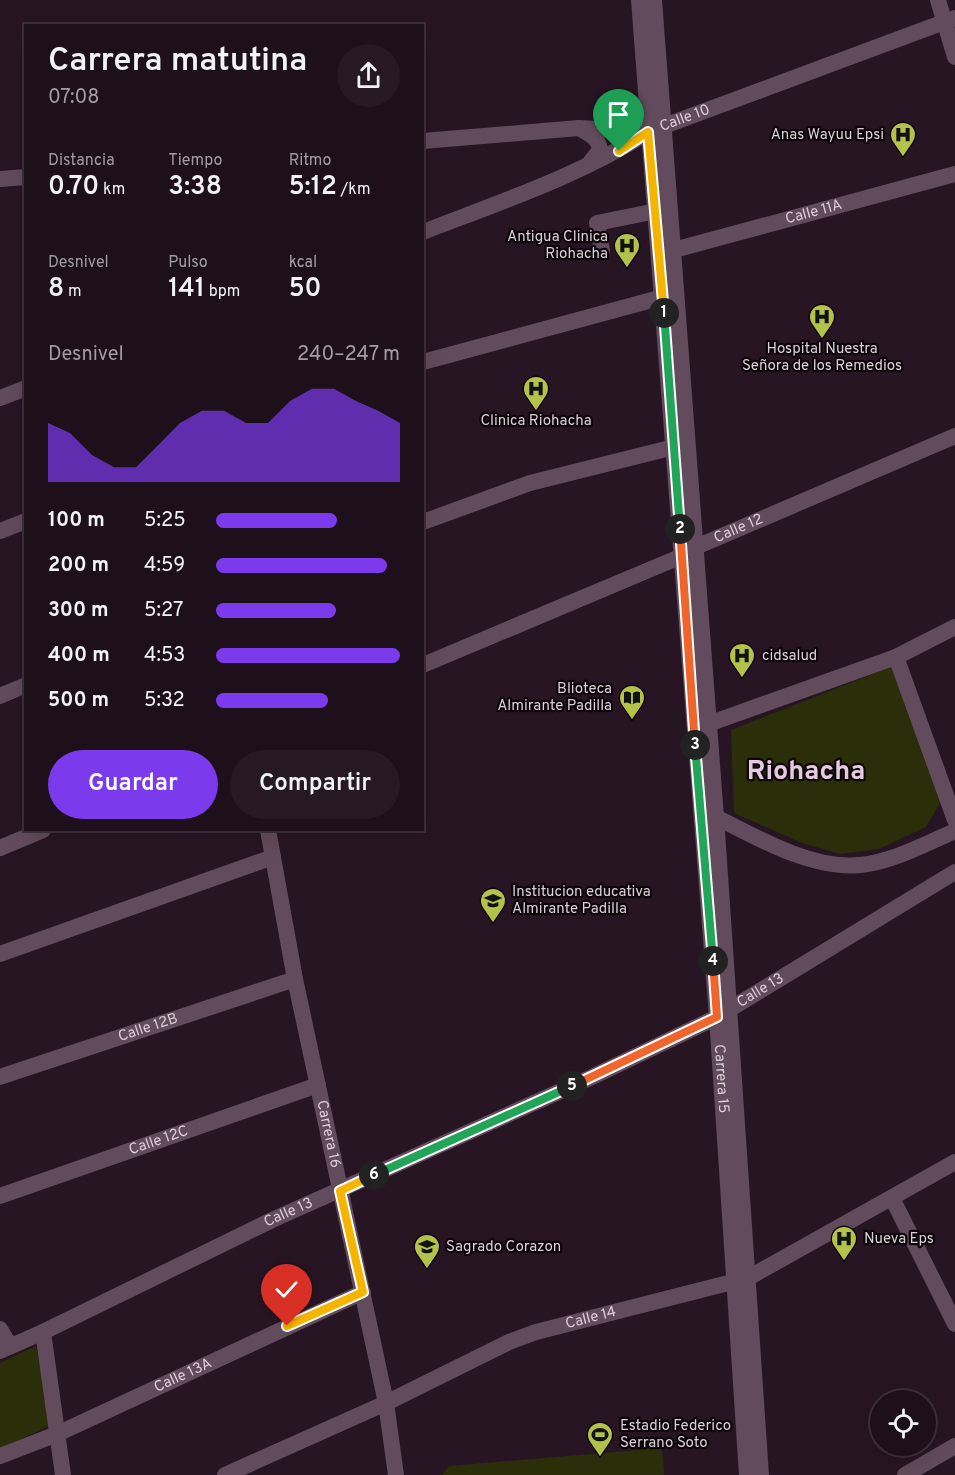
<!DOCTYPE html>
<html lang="es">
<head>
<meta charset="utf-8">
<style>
  body { margin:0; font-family:Overpass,sans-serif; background:#261924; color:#f1f3f6; height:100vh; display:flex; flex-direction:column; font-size:22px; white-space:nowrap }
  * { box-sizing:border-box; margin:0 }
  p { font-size:20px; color:#a19da3 }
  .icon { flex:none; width:33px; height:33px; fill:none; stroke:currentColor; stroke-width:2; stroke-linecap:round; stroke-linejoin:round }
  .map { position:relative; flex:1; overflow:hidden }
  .details { position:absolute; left:24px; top:24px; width:400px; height:807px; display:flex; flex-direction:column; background:#1e101b; border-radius:0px; box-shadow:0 6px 24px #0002,0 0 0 2px #3c303a }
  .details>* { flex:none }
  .tools { position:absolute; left:870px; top:1390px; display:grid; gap:12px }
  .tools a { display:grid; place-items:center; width:66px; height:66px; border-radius:50%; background:#1e101b; box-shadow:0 6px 24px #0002,0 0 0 2px #3c303a; font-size:30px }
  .pin { position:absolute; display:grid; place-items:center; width:51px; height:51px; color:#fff; margin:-62px -26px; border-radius:50% 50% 50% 0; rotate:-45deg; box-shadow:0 0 6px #0007 }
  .pin .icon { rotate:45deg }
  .km { position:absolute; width:30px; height:30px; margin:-15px; border-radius:50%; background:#222; color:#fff; font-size:16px; line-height:30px; text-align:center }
  .round { display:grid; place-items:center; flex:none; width:63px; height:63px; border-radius:32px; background:#261924 }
  .overview { display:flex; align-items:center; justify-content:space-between; height:102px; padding:0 24px }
  h1 { font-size:33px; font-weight:600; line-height:45px }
  .stats { display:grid; grid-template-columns:repeat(3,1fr); gap:9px; height:102px; padding:6px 24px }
  .stats div { display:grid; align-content:center }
  .stats b { font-size:26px; font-weight:600 }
  .stats small { font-size:16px; font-weight:400 }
  .stats p { font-size:16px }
  .chart { height:168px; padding:12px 24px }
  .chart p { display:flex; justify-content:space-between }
  .chart svg { width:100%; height:108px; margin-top:6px; fill:#7c3aed; opacity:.7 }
  .primary-button { display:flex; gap:12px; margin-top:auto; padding:12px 24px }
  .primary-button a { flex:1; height:69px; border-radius:36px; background:#7c3aed; color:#fff; font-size:24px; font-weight:600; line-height:69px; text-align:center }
  .primary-button a+a { background:#261924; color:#f1f3f6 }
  ul { padding:0 24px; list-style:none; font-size:20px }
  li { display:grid; grid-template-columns:96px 72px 1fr; align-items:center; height:45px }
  li i { height:15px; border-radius:8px; background:#7c3aed }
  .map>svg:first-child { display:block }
  .green { fill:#2a2e09 }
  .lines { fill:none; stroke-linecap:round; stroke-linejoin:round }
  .minor { stroke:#624b5c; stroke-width:16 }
  .tertiary { stroke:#624b5c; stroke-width:16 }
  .secondary { stroke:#624b5c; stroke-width:16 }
  .split-1-casing { stroke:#fff; stroke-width:12 }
  .split-2-casing { stroke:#fff; stroke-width:12 }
  .split-3-casing { stroke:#fff; stroke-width:12 }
  .split-4-casing { stroke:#fff; stroke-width:12 }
  .split-5-casing { stroke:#fff; stroke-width:12 }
  .split-6-casing { stroke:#fff; stroke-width:12 }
  .split-7-casing { stroke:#fff; stroke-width:12 }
  .split-1 { stroke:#f5b400; stroke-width:8 }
  .split-2 { stroke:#22a559; stroke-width:8 }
  .split-3 { stroke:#f0652b; stroke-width:8 }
  .split-4 { stroke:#22a559; stroke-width:8 }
  .split-5 { stroke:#f0652b; stroke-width:8 }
  .split-6 { stroke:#22a559; stroke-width:8 }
  .split-7 { stroke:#f5b400; stroke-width:8 }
  .labels { text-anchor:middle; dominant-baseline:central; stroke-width:4.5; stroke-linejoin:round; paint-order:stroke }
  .street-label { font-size:15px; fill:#dcced8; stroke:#0c050a }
  .poi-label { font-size:15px; fill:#dcced8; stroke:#0c050a; text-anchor:start }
  .town-label { font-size:27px; font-weight:bold; fill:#e6cadf; stroke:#0c050a }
</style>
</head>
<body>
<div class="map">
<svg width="955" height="1475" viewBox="0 0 955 1475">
  <rect width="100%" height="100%" fill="#281524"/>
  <path class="green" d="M 891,667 L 941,801 L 926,827 L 879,849 L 840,854 L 802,843 L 734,813 L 731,730 Z
    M 36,1346 L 51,1425 L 0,1449 L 0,1363 Z
    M 662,1448 L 664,1475 L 442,1475 L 449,1466 Z"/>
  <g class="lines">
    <g class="minor">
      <path d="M 938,0 L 955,57"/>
      <path d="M 579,128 C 589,134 599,138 600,150 L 588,165"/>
      <path d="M 423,141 L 579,128 L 648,132"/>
      <path d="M 0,179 L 26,177"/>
      <path id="s1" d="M 423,232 C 500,202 579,176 648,132 L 955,18"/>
      <path d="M 602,251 L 597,223 L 656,211"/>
      <path id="s2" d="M 660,252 L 674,250 L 955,174"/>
      <path d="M 423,362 L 663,297"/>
      <path d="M 0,398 L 26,388"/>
      <path d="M 423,522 L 530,483 L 674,447"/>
      <path d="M 0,531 L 26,521"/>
      <path d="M 896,657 L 955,820"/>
      <path id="s3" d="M 423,665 L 682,556 L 696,547 L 955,436"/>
      <path d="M 0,696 L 26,685"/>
      <path d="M 697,728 L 896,657 L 955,627"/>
      <path d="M 716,817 C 757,838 813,870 860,865 C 892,862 925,844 955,831"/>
      <path id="s4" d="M 268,830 L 295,979 L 386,1403 L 396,1475"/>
      <path d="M 0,848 L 43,830"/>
      <path d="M 0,954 L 273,857"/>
      <path id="s5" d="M 0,1077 L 295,979"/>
      <path id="s6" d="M 0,1196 L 318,1085"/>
      <path d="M 892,1198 L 955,1324"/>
      <path d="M 0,1329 L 10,1346"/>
      <path d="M 43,1332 L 63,1475"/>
      <path id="s7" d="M 0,1351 L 43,1332 L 272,1220 L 592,1077 L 717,1017 L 955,872"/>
      <path id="s8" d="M 0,1456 L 57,1434 L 363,1292"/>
      <path id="s9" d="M 225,1475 L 386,1403 L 509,1342 L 536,1332 L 748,1278 L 955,1162"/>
      <path d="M 905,1475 L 955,1446"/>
    </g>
    <path class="tertiary" d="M 654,0 L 716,817 L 761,1475"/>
    <path class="secondary" id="s10" d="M 639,0 L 717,1017 L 747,1475"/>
  </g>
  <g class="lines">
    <defs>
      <path id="split-1" d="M 619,151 L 648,132 L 664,313"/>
      <path id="split-2" d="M 664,313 L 680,529"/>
      <path id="split-3" d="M 680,529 L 695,745"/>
      <path id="split-4" d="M 695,745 L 713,961"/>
      <path id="split-5" d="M 572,1086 L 717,1017 L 713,961"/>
      <path id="split-6" d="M 374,1175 L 572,1086"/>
      <path id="split-7" d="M 287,1326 L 363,1292 L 340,1191 L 374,1175"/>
    </defs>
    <use href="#split-1" class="split-1-casing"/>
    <use href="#split-2" class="split-2-casing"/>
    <use href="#split-3" class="split-3-casing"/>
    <use href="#split-4" class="split-4-casing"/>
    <use href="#split-5" class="split-5-casing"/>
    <use href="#split-6" class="split-6-casing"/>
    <use href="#split-7" class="split-7-casing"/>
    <use href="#split-1" class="split-1"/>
    <use href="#split-2" class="split-2"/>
    <use href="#split-3" class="split-3"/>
    <use href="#split-4" class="split-4"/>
    <use href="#split-5" class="split-5"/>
    <use href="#split-6" class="split-6"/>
    <use href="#split-7" class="split-7"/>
  </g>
  <defs>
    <symbol id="hospital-pin" viewBox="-11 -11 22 30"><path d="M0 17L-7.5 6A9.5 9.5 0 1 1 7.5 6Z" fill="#b4c24a" stroke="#0c050a"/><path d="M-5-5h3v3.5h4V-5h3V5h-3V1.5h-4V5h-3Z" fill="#111"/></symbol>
    <symbol id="library-pin" viewBox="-11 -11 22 30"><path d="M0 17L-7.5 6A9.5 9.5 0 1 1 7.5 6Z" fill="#b4c24a" stroke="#0c050a"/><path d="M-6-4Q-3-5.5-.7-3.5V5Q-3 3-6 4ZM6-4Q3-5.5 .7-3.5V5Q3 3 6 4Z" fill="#111"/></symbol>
    <symbol id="school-pin" viewBox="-11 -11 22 30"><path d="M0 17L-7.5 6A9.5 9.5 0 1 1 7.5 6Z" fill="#b4c24a" stroke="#0c050a"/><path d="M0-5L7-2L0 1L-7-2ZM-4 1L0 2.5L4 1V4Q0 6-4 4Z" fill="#111"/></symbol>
    <symbol id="stadium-pin" viewBox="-11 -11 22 30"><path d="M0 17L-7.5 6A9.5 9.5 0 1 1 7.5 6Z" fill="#b4c24a" stroke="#0c050a"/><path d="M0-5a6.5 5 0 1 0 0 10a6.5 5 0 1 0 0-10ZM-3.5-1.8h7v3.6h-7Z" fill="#111"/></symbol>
  </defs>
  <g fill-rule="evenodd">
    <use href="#hospital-pin" x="888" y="120" width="30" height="40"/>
    <use href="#hospital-pin" x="612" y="231" width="30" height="40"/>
    <use href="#hospital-pin" x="807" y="302" width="30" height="40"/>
    <use href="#hospital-pin" x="521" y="374" width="30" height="40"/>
    <use href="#hospital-pin" x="727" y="641" width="30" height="40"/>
    <use href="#library-pin" x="617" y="683" width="30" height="40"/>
    <use href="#school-pin" x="478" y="886" width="30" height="40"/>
    <use href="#hospital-pin" x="829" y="1224" width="30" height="40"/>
    <use href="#school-pin" x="412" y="1232" width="30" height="40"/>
    <use href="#stadium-pin" x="585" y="1420" width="30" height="40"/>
  </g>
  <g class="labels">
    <g class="street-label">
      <text stroke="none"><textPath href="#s1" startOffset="286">Calle 10</textPath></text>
      <text stroke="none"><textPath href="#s2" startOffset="159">Calle 11A</textPath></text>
      <text stroke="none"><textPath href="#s3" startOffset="344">Calle 12</textPath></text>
      <text stroke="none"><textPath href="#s7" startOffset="842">Calle 13</textPath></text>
      <text stroke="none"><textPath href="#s5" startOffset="156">Calle 12B</textPath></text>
      <text stroke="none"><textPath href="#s10" startOffset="1082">Carrera 15</textPath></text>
      <text stroke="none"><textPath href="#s4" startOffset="310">Carrera 16</textPath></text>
      <text stroke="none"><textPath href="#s6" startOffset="168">Calle 12C</textPath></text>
      <text stroke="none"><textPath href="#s7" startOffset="320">Calle 13</textPath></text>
      <text stroke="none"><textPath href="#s9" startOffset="399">Calle 14</textPath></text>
      <text stroke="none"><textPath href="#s8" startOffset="200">Calle 13A</textPath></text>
    </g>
    <g class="poi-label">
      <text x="884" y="135" text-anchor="end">Anas Wayuu Epsi</text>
      <text x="608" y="237" text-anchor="end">Antigua Clinica<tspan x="608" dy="17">Riohacha</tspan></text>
      <text x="822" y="349" text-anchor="middle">Hospital Nuestra<tspan x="822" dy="17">Señora de los Remedios</tspan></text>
      <text x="536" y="421" text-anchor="middle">Clinica Riohacha</text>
      <text x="762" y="656">cidsalud</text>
      <text x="612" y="689" text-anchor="end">Blioteca<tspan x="612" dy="17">Almirante Padilla</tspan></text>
      <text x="512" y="892">Institucion educativa<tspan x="512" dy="17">Almirante Padilla</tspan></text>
      <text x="864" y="1239">Nueva Eps</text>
      <text x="446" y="1247">Sagrado Corazon</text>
      <text x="620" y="1426">Estadio Federico<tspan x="620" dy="17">Serrano Soto</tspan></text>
    </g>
    <g class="town-label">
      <text x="806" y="772">Riohacha</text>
    </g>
  </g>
</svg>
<div class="tools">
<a><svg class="icon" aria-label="locate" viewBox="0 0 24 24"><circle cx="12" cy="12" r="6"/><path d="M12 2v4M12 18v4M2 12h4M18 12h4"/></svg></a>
</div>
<div class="pin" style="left:619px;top:151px;background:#1e9e55"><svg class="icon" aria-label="arrive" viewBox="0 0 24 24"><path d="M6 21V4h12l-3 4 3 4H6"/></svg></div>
<div class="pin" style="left:287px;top:1326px;background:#d93025"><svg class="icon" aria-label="check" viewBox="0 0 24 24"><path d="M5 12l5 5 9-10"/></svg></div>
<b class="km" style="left:664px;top:313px">1</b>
<b class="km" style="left:680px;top:529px">2</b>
<b class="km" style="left:695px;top:745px">3</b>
<b class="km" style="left:713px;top:961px">4</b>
<b class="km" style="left:572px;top:1086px">5</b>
<b class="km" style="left:374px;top:1175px">6</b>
<section class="details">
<div class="overview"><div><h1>Carrera matutina</h1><p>07:08</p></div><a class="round"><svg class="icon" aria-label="share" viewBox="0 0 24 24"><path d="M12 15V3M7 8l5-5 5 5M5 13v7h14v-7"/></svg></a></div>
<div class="stats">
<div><p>Distancia</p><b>0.70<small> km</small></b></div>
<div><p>Tiempo</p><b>3:38</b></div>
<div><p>Ritmo</p><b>5:12<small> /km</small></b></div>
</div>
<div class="stats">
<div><p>Desnivel</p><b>8<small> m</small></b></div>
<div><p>Pulso</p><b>141<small> bpm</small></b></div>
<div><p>kcal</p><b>50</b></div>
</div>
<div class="chart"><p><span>Desnivel</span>240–247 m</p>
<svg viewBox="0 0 160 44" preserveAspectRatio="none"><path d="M0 44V20L10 24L20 33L30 38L40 38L50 29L60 20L70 15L80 15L90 20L100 20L110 11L120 6L130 6L140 11L150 15L160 20V44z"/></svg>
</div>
<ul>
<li><b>100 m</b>5:25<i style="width:66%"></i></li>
<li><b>200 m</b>4:59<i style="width:93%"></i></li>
<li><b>300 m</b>5:27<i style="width:65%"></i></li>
<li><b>400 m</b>4:53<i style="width:100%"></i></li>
<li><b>500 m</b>5:32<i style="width:61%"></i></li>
</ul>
<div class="primary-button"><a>Guardar</a><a>Compartir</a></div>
</section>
</div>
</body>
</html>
